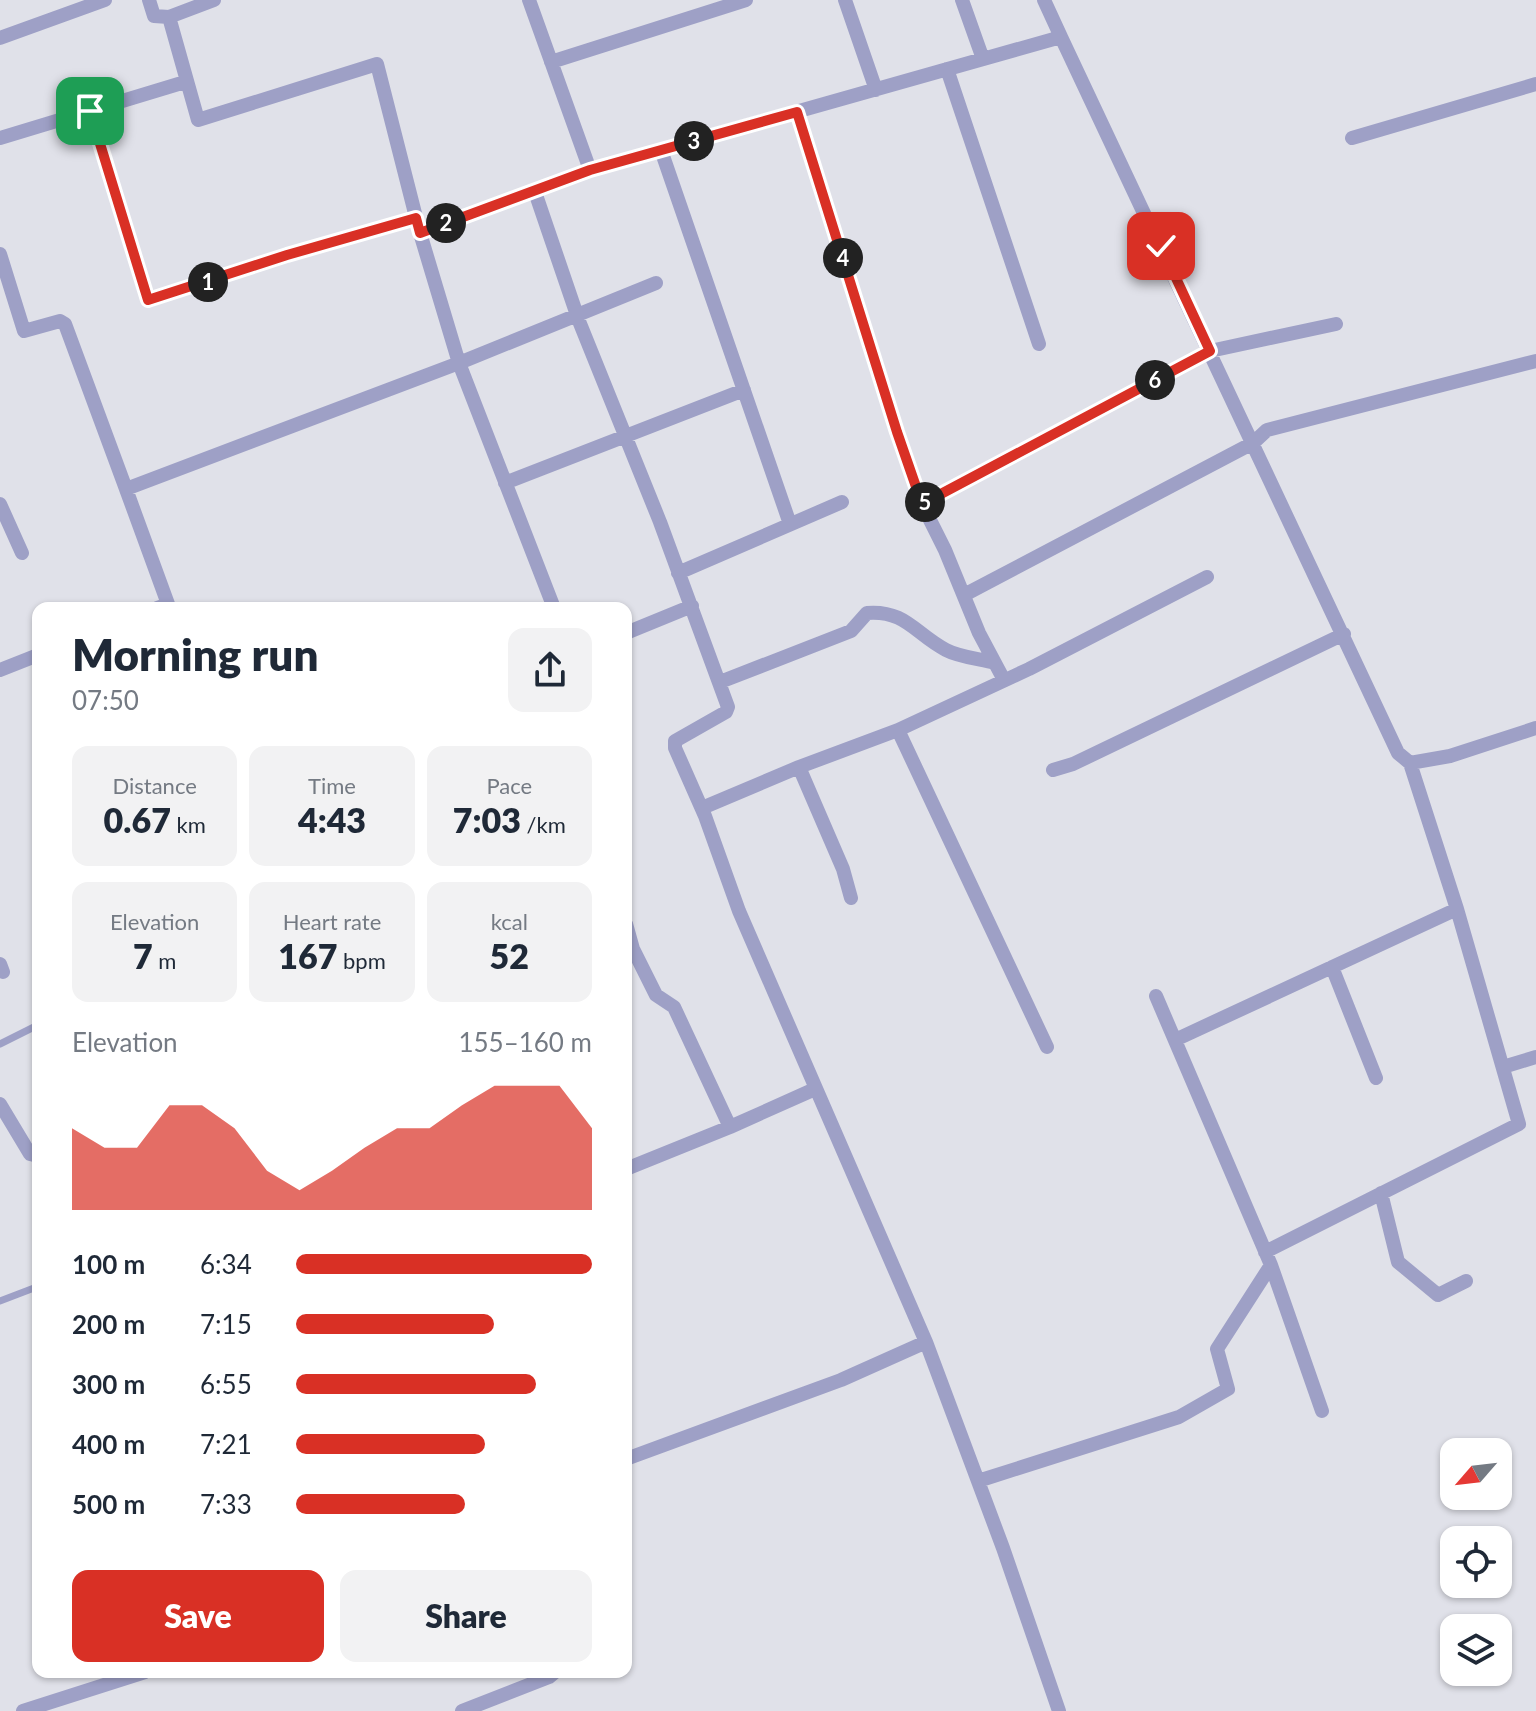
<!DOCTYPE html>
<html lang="en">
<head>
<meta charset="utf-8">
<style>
  body { margin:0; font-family:Lato,sans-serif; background:#f2f2f3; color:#1f2937; height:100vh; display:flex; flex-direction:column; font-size:30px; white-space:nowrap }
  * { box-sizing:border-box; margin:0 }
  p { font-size:26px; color:#747a83 }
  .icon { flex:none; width:44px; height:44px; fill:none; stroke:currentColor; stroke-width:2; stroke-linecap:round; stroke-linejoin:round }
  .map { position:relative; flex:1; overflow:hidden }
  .sheet { position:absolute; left:32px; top:602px; width:600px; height:1076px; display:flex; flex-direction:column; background:#fff; border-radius:16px; box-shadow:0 2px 6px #0004 }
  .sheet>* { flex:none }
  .needle { width:52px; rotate:242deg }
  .buttons { position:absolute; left:1440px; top:1438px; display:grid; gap:16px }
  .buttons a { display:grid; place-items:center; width:72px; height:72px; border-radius:16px; background:#fff; box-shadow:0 2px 6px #0004; font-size:40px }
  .pin { position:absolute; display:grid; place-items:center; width:68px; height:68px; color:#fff; margin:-34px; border-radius:16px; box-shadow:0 4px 12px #0006 }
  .km { position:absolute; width:40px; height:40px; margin:-20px; border-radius:50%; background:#222; color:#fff; font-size:22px; line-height:40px; text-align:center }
  .round { display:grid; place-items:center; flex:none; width:84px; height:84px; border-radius:16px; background:#f2f2f3 }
  .headline { display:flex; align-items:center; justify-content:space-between; height:136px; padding:0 40px }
  h1 { font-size:44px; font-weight:800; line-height:60px }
  .stats { display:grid; grid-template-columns:repeat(3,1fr); gap:12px; height:136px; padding:8px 40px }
  .stats div { display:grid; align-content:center; border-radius:16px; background:#f2f2f3; text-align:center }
  .stats b { font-size:34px; font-weight:800 }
  .stats small { font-size:22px; font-weight:400 }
  .stats p { font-size:22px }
  .chart { height:224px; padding:16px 40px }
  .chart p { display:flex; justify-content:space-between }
  .chart svg { width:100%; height:144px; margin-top:8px; fill:#d93025; opacity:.7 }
  .primary-button { display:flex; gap:16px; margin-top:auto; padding:16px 40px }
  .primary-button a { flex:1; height:92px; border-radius:16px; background:#d93025; color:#fff; font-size:32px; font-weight:800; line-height:92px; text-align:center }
  .primary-button a+a { background:#f2f2f3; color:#1f2937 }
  ul { padding:0 40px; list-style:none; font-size:26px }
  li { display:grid; grid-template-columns:128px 96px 1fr; align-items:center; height:60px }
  li i { height:20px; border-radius:10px; background:#d93025 }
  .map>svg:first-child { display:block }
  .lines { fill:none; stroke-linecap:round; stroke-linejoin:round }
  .service { stroke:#9ea0c6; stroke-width:7 }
  .minor { stroke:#9ea0c6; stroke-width:14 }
  .route-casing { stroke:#fff; stroke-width:16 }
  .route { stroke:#d93025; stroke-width:10 }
</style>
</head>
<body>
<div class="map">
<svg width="1536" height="1711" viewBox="0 0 1536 1711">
  <rect width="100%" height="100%" fill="#e0e1e9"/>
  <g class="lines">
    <path class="service" d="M 0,1044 L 38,1025
      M 0,1301 L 34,1288"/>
    <path class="minor" d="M 149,0 L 154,16 L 169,17 L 214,0
      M 529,0 L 590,170
      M 845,0 L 876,90
      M 962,0 L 983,59
      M 1044,0 L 1061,37
      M 169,17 L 198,120 L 377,64 L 420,233 L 459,363 L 554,608
      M 0,38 L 105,0
      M 551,62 L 746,0
      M 947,69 L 1039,344
      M 90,111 L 148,300 L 287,255 L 416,218
      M 797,112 L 897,432 L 922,504 L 945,550 L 979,633 L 1004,680
      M 0,138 L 185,82
      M 1352,138 L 1536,84
      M 661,150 L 790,524
      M 535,192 L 579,321 L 660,522 L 728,707 L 726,712 L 675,741 L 675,748 L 705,816 L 739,911 L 926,1342 L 1003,1548 L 1059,1711
      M 420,233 L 590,170 L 1061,37 L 1398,753 L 1410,763 L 1450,756 L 1536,728
      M 0,254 L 24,331 L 60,321 L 65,324 L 126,489
      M 505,483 L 744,390
      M 0,504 L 22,553
      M 922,504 L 1210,351 L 1336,324
      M 678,573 L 842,502
      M 964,595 L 1253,443 L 1267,430 L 1536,361
      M 157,608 L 168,604 L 126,489 L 459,363 L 656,283
      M 626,633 L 692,606
      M 0,670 L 38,655
      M 720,682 L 851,631 L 867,613 C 906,610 915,634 946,650 C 959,657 980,659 995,663
      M 898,730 L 1029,669 L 1207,577
      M 799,767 L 843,869 L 851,898
      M 1053,770 L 1073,764 L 1344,634
      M 702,808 L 799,767 L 898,730 L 1047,1047
      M 626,924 L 633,949 L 656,995 L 674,1007 L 730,1127
      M 0,964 L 3,972
      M 1332,967 L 1376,1078
      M 1175,1040 L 1457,909
      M 1503,1067 L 1536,1057
      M 0,1104 L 30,1154 L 38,1156
      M 626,1169 L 730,1127 L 815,1089
      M 1381,1193 L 1398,1262 L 1438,1295 L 1466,1281
      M 1265,1252 L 1519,1124 L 1457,909 L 1410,763
      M 1271,1265 L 1322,1411
      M 626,1459 L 841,1380 L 926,1342
      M 978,1481 L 1179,1417 L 1228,1389 L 1217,1349 L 1271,1265 L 1156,996
      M 23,1711 L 145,1672
      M 462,1711 L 549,1677 L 555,1672"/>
  </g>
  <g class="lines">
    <defs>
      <path id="route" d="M 90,111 L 148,300 L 287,255 L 416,218 L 420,233 L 590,170 L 797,112 L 897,432 L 922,504 L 1210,351 L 1161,246"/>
    </defs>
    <use href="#route" class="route-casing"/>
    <use href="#route" class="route"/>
  </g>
</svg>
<div class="buttons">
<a><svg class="needle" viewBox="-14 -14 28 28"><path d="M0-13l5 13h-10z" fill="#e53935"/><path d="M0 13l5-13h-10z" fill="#747a83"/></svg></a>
<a><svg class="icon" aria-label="locate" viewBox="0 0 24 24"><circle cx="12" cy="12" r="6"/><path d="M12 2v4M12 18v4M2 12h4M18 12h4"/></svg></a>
<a><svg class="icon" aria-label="layers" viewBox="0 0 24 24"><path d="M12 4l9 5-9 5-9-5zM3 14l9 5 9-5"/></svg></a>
</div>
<div class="pin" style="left:90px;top:111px;background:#1e9e55"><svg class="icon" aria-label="arrive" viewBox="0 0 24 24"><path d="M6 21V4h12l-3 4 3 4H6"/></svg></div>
<div class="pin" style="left:1161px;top:246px;background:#d93025"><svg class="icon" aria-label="check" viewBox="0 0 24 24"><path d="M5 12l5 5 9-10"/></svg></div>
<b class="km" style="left:208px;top:282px">1</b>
<b class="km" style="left:446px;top:223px">2</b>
<b class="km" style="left:694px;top:141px">3</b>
<b class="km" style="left:843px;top:258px">4</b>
<b class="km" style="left:925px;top:502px">5</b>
<b class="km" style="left:1155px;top:380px">6</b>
<section class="sheet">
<div class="headline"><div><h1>Morning run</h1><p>07:50</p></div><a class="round"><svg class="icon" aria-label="share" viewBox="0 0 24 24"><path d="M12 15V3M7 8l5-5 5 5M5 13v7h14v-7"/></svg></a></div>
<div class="stats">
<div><p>Distance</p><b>0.67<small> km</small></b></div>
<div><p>Time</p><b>4:43</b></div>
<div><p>Pace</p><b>7:03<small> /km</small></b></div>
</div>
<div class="stats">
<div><p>Elevation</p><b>7<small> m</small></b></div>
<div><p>Heart rate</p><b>167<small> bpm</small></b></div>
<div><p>kcal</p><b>52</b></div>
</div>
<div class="chart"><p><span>Elevation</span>155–160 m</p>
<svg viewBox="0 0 160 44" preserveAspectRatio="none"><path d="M0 44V19L10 25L20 25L30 12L40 12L50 19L60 32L70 38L80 32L90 25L100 19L110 19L120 12L130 6L140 6L150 6L160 19V44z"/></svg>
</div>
<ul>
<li><b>100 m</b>6:34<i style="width:100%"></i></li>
<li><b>200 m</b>7:15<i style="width:67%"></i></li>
<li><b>300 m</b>6:55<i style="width:81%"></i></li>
<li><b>400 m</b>7:21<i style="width:64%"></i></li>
<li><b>500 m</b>7:33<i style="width:57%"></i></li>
</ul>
<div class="primary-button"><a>Save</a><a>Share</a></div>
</section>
</div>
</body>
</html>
